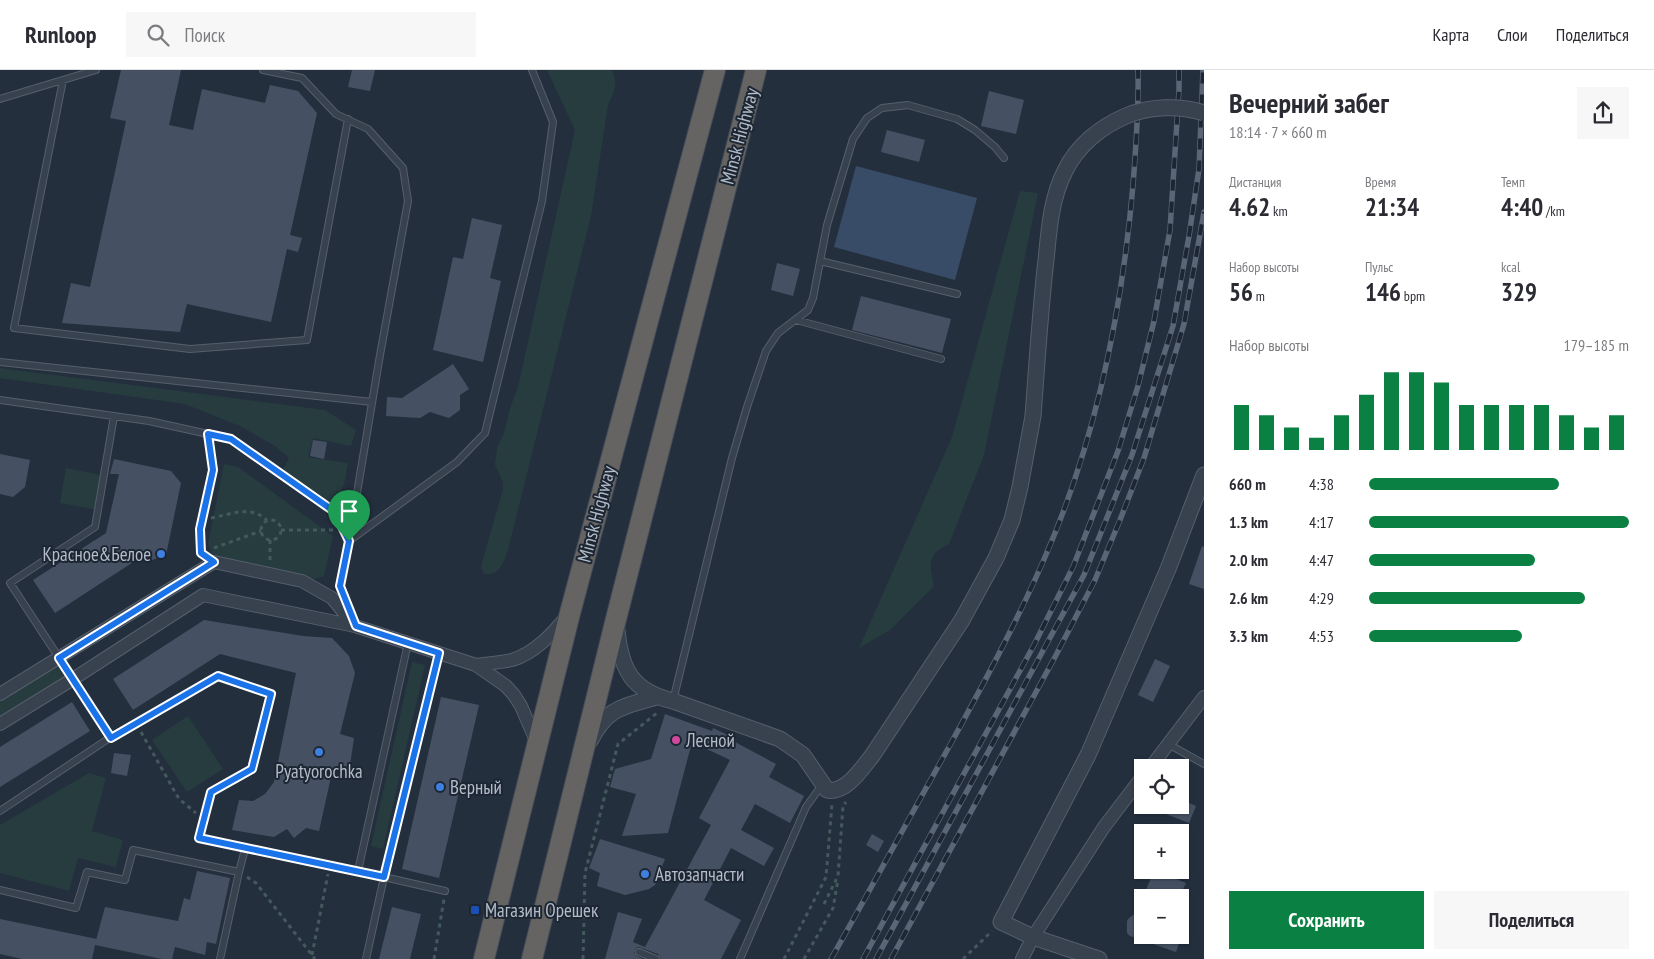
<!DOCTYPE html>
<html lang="ru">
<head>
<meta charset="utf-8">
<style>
  body { margin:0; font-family:"PT Sans Narrow",sans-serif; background:#f7f7f7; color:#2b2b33; height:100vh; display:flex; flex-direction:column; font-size:19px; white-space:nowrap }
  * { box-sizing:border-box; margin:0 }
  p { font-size:16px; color:#7c7c81 }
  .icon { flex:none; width:28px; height:28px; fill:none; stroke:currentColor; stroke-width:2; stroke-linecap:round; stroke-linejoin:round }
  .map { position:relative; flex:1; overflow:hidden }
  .sheet { display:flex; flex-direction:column; background:#fff; width:450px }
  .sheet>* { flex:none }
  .tools { position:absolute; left:1134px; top:689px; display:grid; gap:10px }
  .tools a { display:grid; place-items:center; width:55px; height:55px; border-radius:0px; background:#fff; box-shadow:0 1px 4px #0004; font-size:25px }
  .pin { position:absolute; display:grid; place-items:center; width:42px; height:42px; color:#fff; margin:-51px -21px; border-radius:50% 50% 50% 0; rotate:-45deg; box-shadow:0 0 5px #0007 }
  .pin .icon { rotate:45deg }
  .round { display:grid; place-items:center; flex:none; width:52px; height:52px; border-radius:0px; background:#f7f7f7 }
  .summary { display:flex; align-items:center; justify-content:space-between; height:85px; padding:0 25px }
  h1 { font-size:28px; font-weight:700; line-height:38px }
  .metrics { display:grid; grid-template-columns:repeat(3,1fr); gap:8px; height:85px; padding:5px 25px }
  .metrics div { display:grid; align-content:center }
  .metrics b { font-size:25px; font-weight:700 }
  .metrics small { font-size:14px; font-weight:400 }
  .metrics p { font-size:14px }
  .chart { height:140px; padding:10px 25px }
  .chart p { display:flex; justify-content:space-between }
  .chart svg { width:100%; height:90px; margin-top:5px; stroke:#0b8043; stroke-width:6 }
  .cta { display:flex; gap:10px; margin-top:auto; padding:10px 25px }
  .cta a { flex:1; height:58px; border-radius:0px; background:#0b8043; color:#fff; font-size:20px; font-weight:700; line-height:58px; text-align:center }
  .cta a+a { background:#f7f7f7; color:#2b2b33 }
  ul { padding:0 25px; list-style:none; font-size:16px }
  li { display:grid; grid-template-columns:80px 60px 1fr; align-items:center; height:38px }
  li i { height:12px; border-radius:6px; background:#0b8043 }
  header { display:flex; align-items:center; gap:30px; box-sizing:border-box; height:70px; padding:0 25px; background:#fff; border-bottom:1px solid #e1e1e2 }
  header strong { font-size:24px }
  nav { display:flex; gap:28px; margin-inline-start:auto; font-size:18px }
  .search { width:350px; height:45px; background:#f7f7f7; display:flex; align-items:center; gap:12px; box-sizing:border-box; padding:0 18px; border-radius:0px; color:#7c7c81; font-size:19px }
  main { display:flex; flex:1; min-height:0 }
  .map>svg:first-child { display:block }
  .green { fill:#263c3f }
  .water { fill:#394c67 }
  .building { fill:#455162 }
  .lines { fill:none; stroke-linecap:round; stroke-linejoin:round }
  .service-casing { stroke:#565f6c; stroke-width:8 }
  .minor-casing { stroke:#565f6c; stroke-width:14 }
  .tertiary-casing { stroke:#565f6c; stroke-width:17 }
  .trunk-casing { stroke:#434c59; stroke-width:22 }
  .path { stroke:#44595c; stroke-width:3; stroke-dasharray:4 4; stroke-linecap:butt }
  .service { stroke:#38414e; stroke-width:6 }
  .minor { stroke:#38414e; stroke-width:12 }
  .tertiary { stroke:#38414e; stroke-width:15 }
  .trunk { stroke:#656462; stroke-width:20 }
  .rail-casing { stroke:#5a6575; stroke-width:5.5 }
  .rail { stroke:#1d2633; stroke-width:4; stroke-dasharray:11; stroke-linecap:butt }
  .tertiary-bridge-casing { stroke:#565f6c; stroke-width:17; stroke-linecap:butt }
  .tertiary-bridge { stroke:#38414e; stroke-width:15 }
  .route-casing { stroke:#fff; stroke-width:10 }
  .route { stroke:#1a73e8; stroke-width:6 }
  .shop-dot { fill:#3f7fe0; stroke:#1d2633; stroke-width:2 }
  .hotel-dot { fill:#d1479c; stroke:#1d2633; stroke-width:2 }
  .transit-dot { fill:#1a4fb4; stroke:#1d2633; stroke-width:2 }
  .labels { text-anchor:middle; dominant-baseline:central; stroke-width:4; stroke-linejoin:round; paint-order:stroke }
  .street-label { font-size:19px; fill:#b4bcc9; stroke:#1d2633 }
  .poi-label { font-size:19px; fill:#b4bcc9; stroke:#1d2633; text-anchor:start }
</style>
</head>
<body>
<header>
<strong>Runloop</strong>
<div class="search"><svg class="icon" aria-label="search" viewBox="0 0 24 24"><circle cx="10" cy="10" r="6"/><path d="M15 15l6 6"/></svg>Поиск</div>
<nav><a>Карта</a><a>Слои</a><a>Поделиться</a></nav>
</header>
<main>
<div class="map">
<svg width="1204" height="889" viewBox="0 0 1204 889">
  <rect width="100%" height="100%" fill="#242f3e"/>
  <path class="green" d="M 547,0 L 612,0 C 618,17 615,19 608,35 L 591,146 L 509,476 C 504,491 502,505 484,504 L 481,496 L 503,419 L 503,412 L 495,395 L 497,378 L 504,363 L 510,338 L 518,317 L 575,60 Z
    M 1020,121 L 1038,123 L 984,385 L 949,474 C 927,484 929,494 934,516 L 890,560 L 859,578 L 952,367 Z
    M 0,298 L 325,340 L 356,360 L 351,376 L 313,368 L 308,387 L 348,393 C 345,407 345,425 331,432 L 324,430 L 283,400 L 289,388 L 275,376 L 240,356 L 185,334 L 0,308 Z
    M 224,394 L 238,397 L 333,466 L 324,506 L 314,509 L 222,489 L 212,483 L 208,474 Z
    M 66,398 L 105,406 L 98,440 L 60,433 Z
    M 412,592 L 425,595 L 383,779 L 371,776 Z
    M 58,596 L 65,608 L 0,648 L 0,631 Z
    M 188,646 L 223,699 L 187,722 L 152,670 Z
    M 89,703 L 106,708 L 92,761 L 123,770 L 116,797 L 78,788 L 69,821 L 0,803 L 0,755 Z"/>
  <path class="water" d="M 856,96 L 977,128 L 955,210 L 834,177 Z"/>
  <path class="building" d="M 121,0 L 181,0 L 169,55 L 193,60 L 202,19 L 265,33 L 270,15 L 298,21 L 317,43 L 290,165 L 302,168 L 298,182 L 287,179 L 271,252 L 187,234 L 180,262 L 62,253 L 71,213 L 90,217 L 126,51 L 110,48 Z
    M 352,0 L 375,0 L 370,21 L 348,17 Z
    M 989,21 L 1024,30 L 1016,64 L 981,56 Z
    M 887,60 L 925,70 L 919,92 L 881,82 Z
    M 472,148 L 502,155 L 490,208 L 501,211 L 483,292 L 433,280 L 453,187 L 463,189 Z
    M 777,193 L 800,199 L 793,226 L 771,220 Z
    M 861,226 L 951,249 L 942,283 L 852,260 Z
    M 453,294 L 469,319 L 460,325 L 460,340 L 449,348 L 430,342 L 420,348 L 386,346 L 387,327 L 402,328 Z
    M 313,370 L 327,372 L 324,389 L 310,386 Z
    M 0,384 L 30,390 L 25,417 L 13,427 L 0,424 Z
    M 114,389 L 171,401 L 181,413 L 166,485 L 152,490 L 141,487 L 55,543 L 33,510 L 106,463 L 119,404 L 110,404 Z
    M 1202,476 L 1204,477 L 1204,519 L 1189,514 Z
    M 204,550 L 303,566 L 332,568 L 349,586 L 355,603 L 340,664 L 354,668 L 349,702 L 333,698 L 319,761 L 306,758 L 294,768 L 287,759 L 274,767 L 232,760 L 239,730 L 253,731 L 265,724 L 274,712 L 296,603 L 220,584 L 133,640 L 113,609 Z
    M 1155,589 L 1170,596 L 1153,632 L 1138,625 Z
    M 441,627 L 479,635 L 439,808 L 402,799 Z
    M 72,632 L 90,661 L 0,717 L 0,677 Z
    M 665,644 L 712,661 L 713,658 L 736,669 L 735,672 L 776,694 L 769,707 L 804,726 L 790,753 L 755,734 L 741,760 L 774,778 L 764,796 L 731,778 L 704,830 L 741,850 L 721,889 L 661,889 L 658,884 L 639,877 L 636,878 L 634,883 L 637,886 L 643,889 L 605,889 L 618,842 L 642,849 L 633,872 L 645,877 L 711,755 L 699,748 L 730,690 L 692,672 L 668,763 L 622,766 L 636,724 L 610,717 L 615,699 L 651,689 Z
    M 114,683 L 131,685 L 127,706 L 111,703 Z
    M 1180,729 L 1196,736 L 1189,753 L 1145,736 L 1180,735 Z
    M 872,764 L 884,771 L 878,782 L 866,775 Z
    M 600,769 L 665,789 L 655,815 L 649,819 L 625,825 L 597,816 L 600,803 L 589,798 Z
    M 1154,800 L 1186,813 L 1179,828 L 1164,828 L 1146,820 Z
    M 197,801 L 230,808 L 216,874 L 207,872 L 205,885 L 175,877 L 172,889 L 162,889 L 95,875 L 92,889 L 22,889 L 0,884 L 0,849 L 97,869 L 95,874 L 105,837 L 178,851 L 184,828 L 190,830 Z
    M 392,837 L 421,844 L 410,889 L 379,889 Z
    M 1142,840 L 1142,865 L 1182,865 L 1176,882 L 1130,866 L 1127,863 L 1127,851 L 1130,847 Z"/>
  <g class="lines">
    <defs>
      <path id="service" d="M 263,0 L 302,8 L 336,44 L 368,59 L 403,98 L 408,131 L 380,285 L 349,471
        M 63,10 L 14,258 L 190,279 L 307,270 L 348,49
        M 0,29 L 96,0
        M 820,191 L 957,224
        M 796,250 L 941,289
        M 0,292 L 372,332
        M 0,330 L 149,351 L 231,369 L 335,442 L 349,471 L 340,516 L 351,546
        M 208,364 L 213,400 L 200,459 L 201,483 L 214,492
        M 349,471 L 457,392 L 485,363 L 542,131 L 553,52 L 532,0
        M 673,631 L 732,388 L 747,337 L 766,281 L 778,263 L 808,240 L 813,228 L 827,155 L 853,69 L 867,48 L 882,38 L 908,35 L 957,49 L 975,60 L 995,77 L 1004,88
        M 111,667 L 10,513 L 95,457 L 114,346
        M 1168,674 L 1204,694
        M 0,741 L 111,667 L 217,607 L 271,624 L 252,699 L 211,722 L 199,768 L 358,801 L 408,573
        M 358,801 L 384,807 L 439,583
        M 239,802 L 245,779
        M 0,820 L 76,838 L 87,802 L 125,810 L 133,780 L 239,802 L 220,889
        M 639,882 L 656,889
        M 366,889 L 384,807 L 445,821
        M 740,889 L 806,737 L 822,715"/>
      <path id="minor" d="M 476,595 C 488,593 500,593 512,590 C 535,583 552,564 567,546
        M 0,624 L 214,492 L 302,511 L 332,528 L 355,556
        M 0,654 L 73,609 L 203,525 L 355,556 L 476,595 L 506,616 L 514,625 L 521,636 L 537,673
        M 1150,698 L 1204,627
        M 1022,889 L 1033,867 L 1104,757 L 1142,707"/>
      <path id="tertiary" d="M 617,560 C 621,600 632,621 673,631 L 780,669 L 803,685 L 827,720 C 846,724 862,698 872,686 L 962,550 L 996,488 L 1012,450 L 1020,417 L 1033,346
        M 590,671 C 607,637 623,637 656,627
        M 1099,889 L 1033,867 L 1001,852 L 1088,685 L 1168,499 L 1204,405"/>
      <path id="trunk" d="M 484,889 L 570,543 L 715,0
        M 532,889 L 616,549 L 756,0"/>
    </defs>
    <use href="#service" class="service-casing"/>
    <use href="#minor" class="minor-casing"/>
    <use href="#tertiary" class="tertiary-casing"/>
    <use href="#trunk" class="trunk-casing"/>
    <path class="path" d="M 211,448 C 232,444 250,435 267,450
      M261 460a10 10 0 1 1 20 0a10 10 0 1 1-20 0Z
      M 281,460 L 333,460
      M 270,470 L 270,492
      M 214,478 L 261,461
      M 141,662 L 179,729 L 196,743
      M 247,807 L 256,813 L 315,889
      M 824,834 L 838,806 L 843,736 L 846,732
      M 312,885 L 328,804
      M 434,889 L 444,829
      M 583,889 L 585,803 L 618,674 L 657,643
      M 784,889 L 826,807 L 832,734
      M 804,889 L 833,838 L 838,810
      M 963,889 L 992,861"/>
    <use href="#service" class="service"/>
    <use href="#minor" class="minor"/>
    <use href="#tertiary" class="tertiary"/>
    <use href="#trunk" class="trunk"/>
    <defs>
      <path id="rail" d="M 831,889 C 871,818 910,747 950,675 C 984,613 1017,552 1045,487 C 1096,370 1122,241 1133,115 C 1136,77 1139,38 1138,0
        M 863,889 L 1034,575 L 1073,497 L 1118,381 L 1138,316 L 1154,251 L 1170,160 L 1179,20 L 1179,0
        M 876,889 L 1084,505 L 1132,385 L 1173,256 L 1189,166 L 1199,99 L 1203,0
        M 891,889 L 1055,587 L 1095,510 L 1120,450 L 1144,388 L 1184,254 L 1204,142"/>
    </defs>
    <use href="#rail" class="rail-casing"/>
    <use href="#rail" class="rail"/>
    <defs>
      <path id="tertiary-bridge" d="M 1033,346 C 1037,294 1040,242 1046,190 C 1049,160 1051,128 1065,101 C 1077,76 1100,57 1126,46 C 1149,36 1180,35 1204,43"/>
    </defs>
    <use href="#tertiary-bridge" class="tertiary-bridge-casing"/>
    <use href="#tertiary-bridge" class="tertiary-bridge"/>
  </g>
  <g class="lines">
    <defs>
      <path id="route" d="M 208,364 L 231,369 L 335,442 L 349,471 L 340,516 L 356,556 L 439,583 L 384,807 L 199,768 L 211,722 L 252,699 L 271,624 L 218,606 L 111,668 L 59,588 L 214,492 L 201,483 L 200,459 L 213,400 Z"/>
    </defs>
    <use href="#route" class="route-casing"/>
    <use href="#route" class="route"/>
  </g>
  <g class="shop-dot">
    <circle cx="161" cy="484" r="5"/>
    <circle cx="319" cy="682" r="5"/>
    <circle cx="440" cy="717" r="5"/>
    <circle cx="645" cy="804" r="5"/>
  </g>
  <circle class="hotel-dot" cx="676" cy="670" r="5"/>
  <rect class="transit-dot" x="470" y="835" width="10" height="10" rx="2.5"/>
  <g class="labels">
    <g class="street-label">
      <text transform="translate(739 66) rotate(-75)">Minsk Highway</text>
      <text transform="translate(596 444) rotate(-75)">Minsk Highway</text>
    </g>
    <g class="poi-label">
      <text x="151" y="484" text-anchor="end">Красное&amp;Белое</text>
      <text x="686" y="670">Лесной</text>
      <text x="319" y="701" text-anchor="middle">Pyatyorochka</text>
      <text x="450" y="717">Верный</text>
      <text x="655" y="804">Автозапчасти</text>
      <text x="485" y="840">Магазин Орешек</text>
    </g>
  </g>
</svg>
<div class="tools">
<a><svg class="icon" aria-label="locate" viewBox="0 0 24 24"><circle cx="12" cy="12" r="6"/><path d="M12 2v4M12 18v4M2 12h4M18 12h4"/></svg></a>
<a>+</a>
<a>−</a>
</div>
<div class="pin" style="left:349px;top:471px;background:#1e9e55"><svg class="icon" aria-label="arrive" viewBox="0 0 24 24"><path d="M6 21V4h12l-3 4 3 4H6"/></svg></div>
</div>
<section class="sheet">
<div class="summary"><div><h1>Вечерний забег</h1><p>18:14 · 7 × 660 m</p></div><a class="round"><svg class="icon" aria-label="share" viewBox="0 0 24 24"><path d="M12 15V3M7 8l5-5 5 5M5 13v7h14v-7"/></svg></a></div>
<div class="metrics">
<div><p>Дистанция</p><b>4.62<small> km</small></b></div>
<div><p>Время</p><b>21:34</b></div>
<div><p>Темп</p><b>4:40<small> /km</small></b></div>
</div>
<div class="metrics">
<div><p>Набор высоты</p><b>56<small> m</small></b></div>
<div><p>Пульс</p><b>146<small> bpm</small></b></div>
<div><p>kcal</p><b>329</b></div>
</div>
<div class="chart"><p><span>Набор высоты</span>179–185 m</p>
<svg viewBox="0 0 160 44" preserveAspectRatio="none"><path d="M5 44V22M15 44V27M25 44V33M35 44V38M45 44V27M55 44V17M65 44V6M75 44V6M85 44V11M95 44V22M105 44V22M115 44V22M125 44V22M135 44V27M145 44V33M155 44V27"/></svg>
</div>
<ul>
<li><b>660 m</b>4:38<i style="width:73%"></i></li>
<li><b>1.3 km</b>4:17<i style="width:100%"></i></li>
<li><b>2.0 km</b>4:47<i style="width:64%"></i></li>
<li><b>2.6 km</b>4:29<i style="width:83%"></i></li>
<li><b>3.3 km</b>4:53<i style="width:59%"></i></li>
</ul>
<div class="cta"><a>Сохранить</a><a>Поделиться</a></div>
</section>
</main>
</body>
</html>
